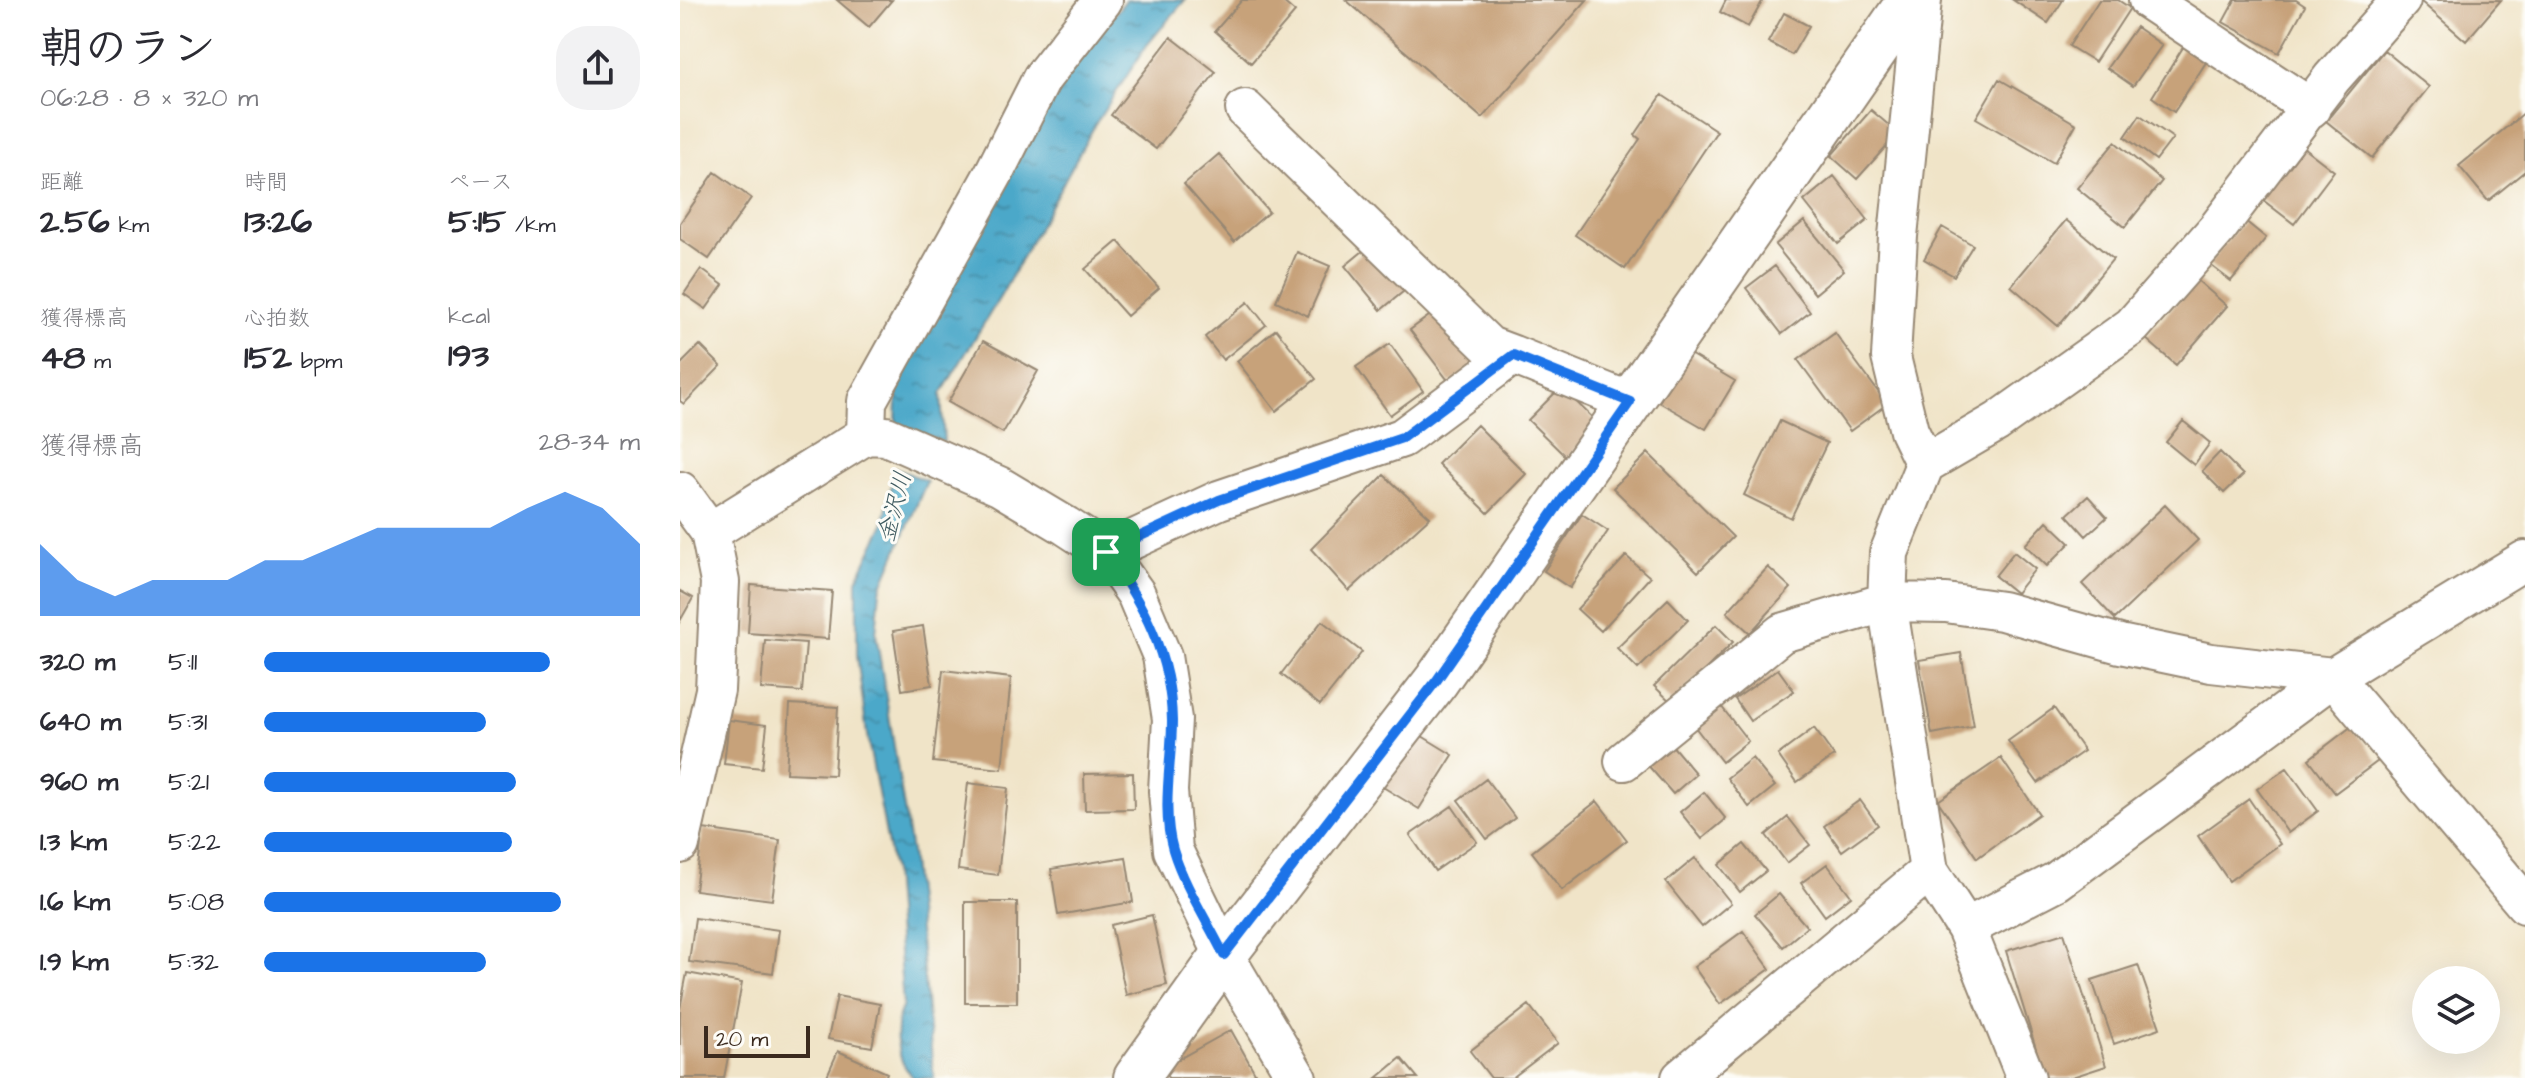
<!DOCTYPE html>
<html lang="ja">
<head>
<meta charset="utf-8">
<style>
  body { margin:0; font-family:"Architects Daughter","Klee One",sans-serif; background:#f2f2f3; color:#2b2b33; height:100vh; display:flex; flex-direction:column; font-size:30px; white-space:nowrap }
  * { box-sizing:border-box; margin:0 }
  p { font-size:26px; color:#7c7c81 }
  .icon { flex:none; width:44px; height:44px; fill:none; stroke:currentColor; stroke-width:2; stroke-linecap:round; stroke-linejoin:round }
  .map { position:relative; flex:1; overflow:hidden }
  .sheet { display:flex; flex-direction:column; background:#fff; width:680px }
  .sheet>* { flex:none }
  .buttons { position:absolute; left:1732px; top:966px; display:grid; gap:16px }
  .buttons a { display:grid; place-items:center; width:88px; height:88px; border-radius:50%; background:#fff; box-shadow:0 8px 32px #0002; font-size:40px }
  .scale { position:absolute; left:24px; bottom:20px; width:106px; box-sizing:border-box; padding-left:8px; border:4px solid #3b2a1e; border-top:0; font-size:22px; line-height:28px; white-space:nowrap; color:#3b2a1e; -webkit-text-stroke:6px #fdfcf7; paint-order:stroke }
  .pin { position:absolute; display:grid; place-items:center; width:68px; height:68px; color:#fff; margin:-34px; border-radius:16px; box-shadow:0 4px 12px #0006 }
  .round { display:grid; place-items:center; flex:none; width:84px; height:84px; border-radius:32px; background:#f2f2f3 }
  .summary { display:flex; align-items:center; justify-content:space-between; height:136px; padding:0 40px }
  h1 { font-size:44px; font-weight:700; line-height:60px }
  .figures { display:grid; grid-template-columns:repeat(3,1fr); gap:12px; height:136px; padding:8px 40px }
  .figures div { display:grid; align-content:center }
  .figures b { font-size:34px; font-weight:700 }
  .figures small { font-size:22px; font-weight:400 }
  .figures p { font-size:22px }
  .chart { height:224px; padding:16px 40px }
  .chart p { display:flex; justify-content:space-between }
  .chart svg { width:100%; height:144px; margin-top:8px; fill:#1a73e8; opacity:.7 }
  ul { padding:0 40px; list-style:none; font-size:26px }
  li { display:grid; grid-template-columns:128px 96px 1fr; align-items:center; height:60px }
  li i { height:20px; border-radius:10px; background:#1a73e8 }
  main { display:flex; flex:1; min-height:0 }
  .map>svg:first-child { display:block }
  .water { fill:url(#water-ripples); stroke:#436974; stroke-width:2 }
  .building { fill:#c7a27a }
  .lines { fill:none; stroke-linecap:round; stroke-linejoin:round }
  .minor-casing { stroke:#968773; stroke-width:42 }
  .tertiary-casing { stroke:#968773; stroke-width:48 }
  .minor { stroke:#fff; stroke-width:38 }
  .tertiary { stroke:#fff; stroke-width:44 }
  .route-casing { stroke:#fff; stroke-width:16 }
  .route { stroke:#1a73e8; stroke-width:10 }
  .labels { text-anchor:middle; dominant-baseline:central; stroke-width:6; stroke-linejoin:round; paint-order:stroke }
  .water-label { font-size:24px; font-style:italic; fill:#415c62; stroke:#fdfcf7 }
</style>
</head>
<body>
<main>
<section class="sheet">
<div class="summary"><div><h1>朝のラン</h1><p>06:28 · 8 × 320 m</p></div><a class="round"><svg class="icon" aria-label="share" viewBox="0 0 24 24"><path d="M12 15V3M7 8l5-5 5 5M5 13v7h14v-7"/></svg></a></div>
<div class="figures">
<div><p>距離</p><b>2.56<small> km</small></b></div>
<div><p>時間</p><b>13:26</b></div>
<div><p>ペース</p><b>5:15<small> /km</small></b></div>
</div>
<div class="figures">
<div><p>獲得標高</p><b>48<small> m</small></b></div>
<div><p>心拍数</p><b>152<small> bpm</small></b></div>
<div><p>kcal</p><b>193</b></div>
</div>
<div class="chart"><p><span>獲得標高</span>28–34 m</p>
<svg viewBox="0 0 160 44" preserveAspectRatio="none"><path d="M0 44V22L10 33L20 38L30 33L40 33L50 33L60 27L70 27L80 22L90 17L100 17L110 17L120 17L130 11L140 6L150 11L160 22V44z"/></svg>
</div>
<ul>
<li><b>320 m</b>5:11<i style="width:76%"></i></li>
<li><b>640 m</b>5:31<i style="width:59%"></i></li>
<li><b>960 m</b>5:21<i style="width:67%"></i></li>
<li><b>1.3 km</b>5:22<i style="width:66%"></i></li>
<li><b>1.6 km</b>5:08<i style="width:79%"></i></li>
<li><b>1.9 km</b>5:32<i style="width:59%"></i></li>
</ul>
</section>
<div class="map">
<svg width="1845" height="1078" viewBox="0 0 1845 1078">
  <defs>
    <pattern id="water-ripples" width="26" height="14" patternUnits="userSpaceOnUse" patternTransform="scale(2)"><rect width="26" height="14" fill="#4ba8c9"/><path d="M2 4q2-2 4 0t4 0M15 11q2-2 4 0t4 0" fill="none" stroke="#4089a3"/></pattern>
  </defs>
  <rect width="100%" height="100%" fill="#fdfcf7"/>
  <filter id="ink" filterUnits="userSpaceOnUse"><feTurbulence type="fractalNoise" baseFrequency=".0125" numOctaves="2"/><feDisplacementMap in="SourceGraphic" scale="16" xChannelSelector="R" yChannelSelector="G"/><feConvolveMatrix kernelMatrix="1 2 1 2 8 2 1 2 1" color-interpolation-filters="sRGB"/></filter>
  <filter id="wash" filterUnits="userSpaceOnUse"><feTurbulence type="fractalNoise" baseFrequency=".006" numOctaves="4" result="noise"/><feDisplacementMap in="SourceGraphic" scale="32" xChannelSelector="R" yChannelSelector="G"/><feGaussianBlur stdDeviation="1.8" result="paint"/><feColorMatrix in="noise" values="0 0 0 0 0 0 0 0 0 0 0 0 0 0 0 0 0 1.4 0 .05"/><feComposite in="paint" operator="in"/></filter>
  <g filter="url(#wash)">
    <rect width="100%" height="100%" fill="#f0e4c8"/>
    <path class="water" d="M 446,0 L 505,0 L 467,45 L 416,123 L 323,292 L 261,394 L 264,442 L 216,423 L 218,377 L 378,84 Z
      M 215,468 L 247,481 L 200,590 L 196,634 L 231,852 L 254,1078 L 233,1078 C 215,1058 212,1029 223,1005 L 213,871 L 187,735 L 177,655 L 177,580 L 203,526 Z"/>
    <g id="blocks">
      <path class="building" d="M 157,0 L 212,0 L 189,27 Z
        M 562,0 L 601,0 L 615,12 L 571,63 L 535,31 Z
        M 666,0 L 907,0 L 802,118 Z
        M 1046,0 L 1083,0 L 1068,27 L 1040,12 Z
        M 1333,0 L 1383,0 L 1368,23 Z
        M 1419,0 L 1438,0 L 1450,8 L 1415,62 L 1389,46 Z
        M 1555,0 L 1616,0 L 1625,6 L 1599,53 L 1543,22 Z
        M 1739,0 L 1821,0 L 1786,41 Z
        M 1104,13 L 1129,26 L 1112,55 L 1088,42 Z
        M 1456,27 L 1482,45 L 1453,86 L 1427,68 Z
        M 491,37 L 536,72 L 476,149 L 431,115 Z
        M 1507,41 L 1530,56 L 1494,112 L 1472,97 Z
        M 1704,50 L 1749,87 L 1692,158 L 1646,121 Z
        M 1319,79 L 1396,124 L 1374,163 L 1296,118 Z
        M 982,95 L 1037,131 L 945,269 L 895,235 L 960,139 L 955,135 Z
        M 1191,110 L 1218,133 L 1177,179 L 1151,156 Z
        M 1845,112 L 1845,171 L 1808,201 L 1779,166 Z
        M 1460,115 L 1493,138 L 1476,160 L 1445,137 Z
        M 1435,142 L 1482,181 L 1445,227 L 1397,188 Z
        M 1619,144 L 1654,171 L 1614,224 L 1579,197 Z
        M 539,154 L 589,212 L 554,242 L 504,184 Z
        M 35,172 L 71,198 L 29,259 L 0,239 L 0,223 Z
        M 1154,176 L 1188,220 L 1158,244 L 1124,201 Z
        M 1386,220 L 1433,259 L 1378,326 L 1331,286 Z
        M 1564,220 L 1586,238 L 1551,281 L 1529,264 Z
        M 1124,221 L 1164,270 L 1135,294 L 1095,245 Z
        M 1262,227 L 1293,245 L 1274,276 L 1244,259 Z
        M 438,241 L 479,288 L 447,316 L 405,269 Z
        M 694,242 L 730,286 L 701,310 L 665,266 Z
        M 617,252 L 650,266 L 628,316 L 596,301 Z
        M 1095,266 L 1130,312 L 1102,334 L 1066,288 Z
        M 21,269 L 43,285 L 26,309 L 4,294 Z
        M 1517,280 L 1547,306 L 1496,365 L 1465,338 Z
        M 568,302 L 586,325 L 543,360 L 525,337 Z
        M 764,305 L 803,358 L 770,383 L 730,330 Z
        M 596,329 L 636,379 L 596,411 L 557,361 Z
        M 1155,333 L 1207,404 L 1170,431 L 1118,360 Z
        M 303,341 L 358,371 L 323,433 L 268,402 Z
        M 710,344 L 743,391 L 710,415 L 676,367 Z
        M 20,345 L 41,366 L 4,404 L 0,401 L 0,365 Z
        M 1008,353 L 1055,381 L 1026,429 L 979,402 Z
        M 881,387 L 920,425 L 887,458 L 848,420 Z
        M 1100,421 L 1147,443 L 1111,518 L 1064,495 Z
        M 1503,421 L 1530,443 L 1514,465 L 1486,442 Z
        M 797,425 L 846,474 L 808,513 L 758,464 Z
        M 1540,452 L 1563,475 L 1544,493 L 1522,471 Z
        M 968,453 L 1053,537 L 1018,572 L 933,488 Z
        M 704,475 L 750,517 L 669,591 L 631,549 Z
        M 1408,496 L 1427,517 L 1406,536 L 1387,515 Z
        M 1485,505 L 1518,540 L 1435,619 L 1402,584 Z
        M 902,514 L 928,531 L 890,588 L 864,571 Z
        M 1367,521 L 1390,543 L 1367,566 L 1345,545 Z
        M 1334,552 L 1355,569 L 1336,593 L 1315,576 Z
        M 946,556 L 970,577 L 921,631 L 897,609 Z
        M 1088,567 L 1111,588 L 1070,633 L 1047,612 Z
        M 71,585 L 152,591 L 148,639 L 68,633 Z
        M 0,591 L 13,598 L 0,621 Z
        M 988,599 L 1008,620 L 958,669 L 937,648 Z
        M 642,621 L 682,652 L 640,705 L 601,674 Z
        M 1036,625 L 1053,642 L 992,703 L 974,686 Z
        M 243,626 L 252,685 L 222,690 L 213,631 Z
        M 85,640 L 126,643 L 122,692 L 81,689 Z
        M 1281,653 L 1294,726 L 1252,734 L 1239,660 Z
        M 1098,669 L 1114,691 L 1070,721 L 1055,699 Z
        M 263,670 L 331,678 L 322,769 L 253,762 Z
        M 110,704 L 158,707 L 154,775 L 106,773 Z
        M 1041,706 L 1068,741 L 1042,762 L 1015,727 Z
        M 1374,708 L 1404,751 L 1358,783 L 1328,741 Z
        M 49,720 L 87,725 L 82,768 L 44,764 Z
        M 1672,726 L 1698,761 L 1655,793 L 1629,759 Z
        M 1134,728 L 1154,756 L 1117,782 L 1098,755 Z
        M 737,733 L 773,755 L 739,809 L 703,787 Z
        M 990,743 L 1016,774 L 993,794 L 966,763 Z
        M 1072,758 L 1095,786 L 1069,807 L 1047,778 Z
        M 1321,758 L 1359,814 L 1297,858 L 1258,801 Z
        M 1607,768 L 1638,811 L 1608,833 L 1577,789 Z
        M 453,773 L 454,809 L 405,810 L 404,774 Z
        M 806,779 L 835,818 L 807,839 L 778,800 Z
        M 288,783 L 328,788 L 318,875 L 278,870 Z
        M 1024,792 L 1046,819 L 1022,839 L 1000,812 Z
        M 1569,799 L 1600,844 L 1549,881 L 1518,836 Z
        M 1180,800 L 1198,825 L 1162,851 L 1144,826 Z
        M 917,801 L 947,840 L 882,890 L 852,852 Z
        M 772,806 L 797,842 L 755,871 L 730,835 Z
        M 1108,817 L 1130,845 L 1107,863 L 1086,835 Z
        M 23,829 L 100,840 L 92,900 L 15,890 Z
        M 1064,844 L 1086,871 L 1060,892 L 1039,865 Z
        M 446,857 L 453,902 L 378,915 L 371,869 Z
        M 1015,858 L 1051,903 L 1022,927 L 986,882 Z
        M 1147,864 L 1171,896 L 1145,916 L 1121,883 Z
        M 1099,894 L 1127,927 L 1103,947 L 1075,914 Z
        M 285,902 L 337,902 L 337,1003 L 285,1003 Z
        M 472,915 L 487,985 L 446,995 L 431,925 Z
        M 15,918 L 99,930 L 93,973 L 9,962 Z
        M 1063,931 L 1090,969 L 1040,1004 L 1014,967 Z
        M 1384,933 L 1426,1066 L 1389,1078 L 1365,1078 L 1326,951 Z
        M 1458,965 L 1480,1028 L 1434,1044 L 1412,980 Z
        M 7,973 L 62,983 L 44,1078 L 0,1078 L 0,1009 Z
        M 157,996 L 200,1004 L 192,1047 L 148,1039 Z
        M 849,1005 L 878,1043 L 832,1078 L 811,1078 L 790,1051 Z
        M 551,1030 L 575,1073 L 566,1078 L 488,1078 L 483,1068 Z
        M 158,1051 L 207,1073 L 205,1078 L 146,1078 Z
        M 721,1058 L 738,1078 L 697,1078 Z"/>
    </g>
  </g>
  <g filter="url(#ink)">
    <use href="#blocks" fill-opacity="0" stroke="#968773" stroke-width="2"/>
    <g class="lines">
      <defs>
        <path id="minor" d="M 423,0 L 362,78 L 314,173 L 187,401 L 186,435 L 206,436 L 319,486 L 386,526 L 426,552 L 456,594 L 482,656 L 492,719 L 488,791 L 493,850 L 544,955 L 617,1078
          M 1242,0 L 1218,236 L 1211,357 L 1229,431 L 1245,464 L 1209,553 L 1207,602 L 1249,871 L 1286,928 L 1346,1078
          M 1468,0 L 1631,108
          M 565,109 L 809,346 L 833,355
          M 1245,464 L 1317,422 L 1452,326 L 1537,229 L 1652,78 L 1721,0
          M 0,491 L 30,532 L 40,582 L 35,690 L 0,844
          M 30,532 L 186,435
          M 426,552 L 539,500 L 722,438 L 833,355 L 950,402
          M 944,761 L 1102,633 L 1207,602 L 1266,603 L 1322,611 L 1440,644 L 1531,663 L 1653,677 L 1845,904
          M 1286,928 L 1377,881 L 1653,677 L 1845,560
          M 1001,1078 L 1249,871"/>
        <path id="tertiary" d="M 456,1078 L 544,955 L 757,680 L 1230,0"/>
      </defs>
      <use href="#minor" class="minor-casing"/>
      <use href="#tertiary" class="tertiary-casing"/>
      <use href="#minor" class="minor"/>
      <use href="#tertiary" class="tertiary"/>
    </g>
  </g>
  <g class="lines" filter="url(#ink)">
    <defs>
      <path id="route" d="M 833,355 L 950,402 L 757,680 L 544,955 C 528,922 504,886 493,850 C 481,809 492,763 492,721 C 491,656 463,603 426,552 L 539,500 L 722,438 Z"/>
    </defs>
    <use href="#route" class="route-casing"/>
    <use href="#route" class="route"/>
  </g>
  <g class="labels">
    <g class="water-label">
      <text transform="translate(215 507) rotate(-75)">金沢川</text>
    </g>
  </g>
</svg>
<div class="buttons">
<a><svg class="icon" aria-label="layers" viewBox="0 0 24 24"><path d="M12 4l9 5-9 5-9-5zM3 14l9 5 9-5"/></svg></a>
</div>
<div class="scale">20 m</div>
<div class="pin" style="left:426px;top:552px;background:#1e9e55"><svg class="icon" aria-label="arrive" viewBox="0 0 24 24"><path d="M6 21V4h12l-3 4 3 4H6"/></svg></div>
</div>
</main>
</body>
</html>
